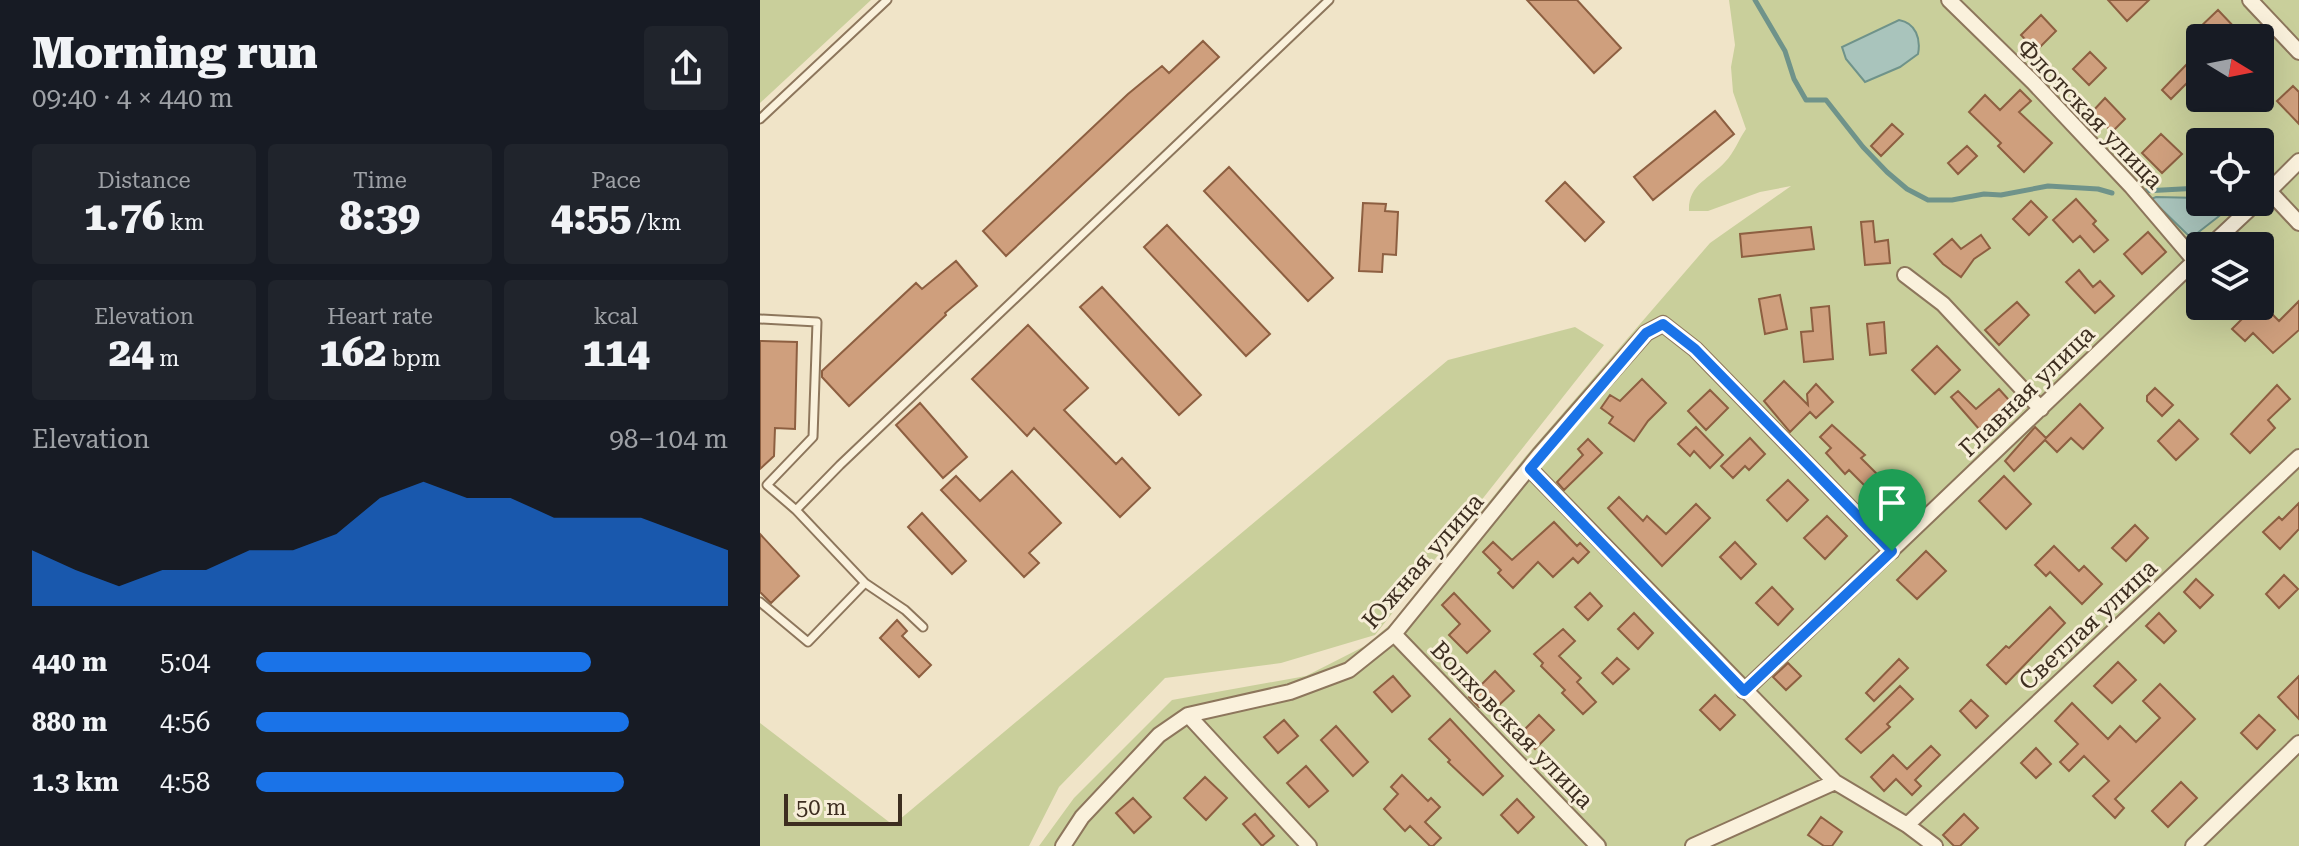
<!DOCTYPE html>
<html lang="en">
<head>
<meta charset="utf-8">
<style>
  body { margin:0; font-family:"Roboto Serif",serif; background:#20242c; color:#f1f3f6; height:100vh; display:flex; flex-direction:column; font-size:30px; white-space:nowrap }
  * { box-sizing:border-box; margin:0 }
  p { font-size:26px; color:#9ea1a6 }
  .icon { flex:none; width:44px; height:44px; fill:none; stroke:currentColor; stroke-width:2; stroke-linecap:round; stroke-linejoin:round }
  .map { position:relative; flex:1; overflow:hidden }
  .details { display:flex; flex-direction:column; background:#171b24; width:760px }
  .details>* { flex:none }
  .needle { width:52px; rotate:100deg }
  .tools { position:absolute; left:1426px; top:24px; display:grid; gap:16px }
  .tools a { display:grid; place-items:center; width:88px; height:88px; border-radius:8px; background:#171b24; box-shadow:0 8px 32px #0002; font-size:40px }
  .scale { position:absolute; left:24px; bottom:20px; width:118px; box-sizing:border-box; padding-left:8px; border:4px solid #3d2e20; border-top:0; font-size:22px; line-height:28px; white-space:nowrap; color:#3d2e20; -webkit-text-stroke:6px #f7eed8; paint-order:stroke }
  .pin { position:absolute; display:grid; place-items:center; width:68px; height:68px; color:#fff; margin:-82px -34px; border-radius:50% 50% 50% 0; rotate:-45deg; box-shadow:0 0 8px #0007 }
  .pin .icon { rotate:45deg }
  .round { display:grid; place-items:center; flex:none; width:84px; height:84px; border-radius:8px; background:#20242c }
  .overview { display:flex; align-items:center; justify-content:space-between; height:136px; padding:0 32px }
  h1 { font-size:44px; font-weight:800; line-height:60px }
  .stats { display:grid; grid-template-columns:repeat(3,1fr); gap:12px; height:136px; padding:8px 32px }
  .stats div { display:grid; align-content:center; border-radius:8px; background:#20242c; text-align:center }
  .stats b { font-size:40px; font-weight:800 }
  .stats small { font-size:22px; font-weight:400 }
  .stats p { font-size:22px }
  .chart { height:224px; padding:16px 32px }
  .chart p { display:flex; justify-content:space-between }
  .chart svg { width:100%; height:144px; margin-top:8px; fill:#1a73e8; opacity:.7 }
  ul { padding:0 32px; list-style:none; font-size:26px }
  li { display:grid; grid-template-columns:128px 96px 1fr; align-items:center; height:60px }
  li i { height:20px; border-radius:10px; background:#1a73e8 }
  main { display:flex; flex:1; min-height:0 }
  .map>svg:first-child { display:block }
  .green { fill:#c9cf9b; fill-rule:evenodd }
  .water { fill:#a9c4bc; stroke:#6f938a; stroke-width:2 }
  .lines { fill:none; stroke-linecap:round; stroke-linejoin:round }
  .stream { stroke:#6f938a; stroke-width:5 }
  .building { fill:#cf9f7d; stroke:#8d5f41; stroke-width:2 }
  .service-casing { stroke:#8d765c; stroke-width:11 }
  .minor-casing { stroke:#8d765c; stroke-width:18 }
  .service { stroke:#faf1dc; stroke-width:7 }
  .minor { stroke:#faf1dc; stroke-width:14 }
  .route-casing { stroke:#fff; stroke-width:16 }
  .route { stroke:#1a73e8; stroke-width:10 }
  .labels { text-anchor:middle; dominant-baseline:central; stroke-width:6; stroke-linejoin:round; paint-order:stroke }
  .street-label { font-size:24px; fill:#3d2e20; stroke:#f7eed8 }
</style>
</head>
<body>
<main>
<section class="details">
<div class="overview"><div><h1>Morning run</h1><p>09:40 · 4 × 440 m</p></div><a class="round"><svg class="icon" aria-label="share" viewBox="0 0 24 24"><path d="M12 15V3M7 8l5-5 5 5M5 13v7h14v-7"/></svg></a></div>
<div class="stats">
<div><p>Distance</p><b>1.76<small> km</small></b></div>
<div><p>Time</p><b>8:39</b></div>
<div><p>Pace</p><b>4:55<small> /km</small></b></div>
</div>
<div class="stats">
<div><p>Elevation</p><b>24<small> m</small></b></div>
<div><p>Heart rate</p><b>162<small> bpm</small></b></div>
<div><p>kcal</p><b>114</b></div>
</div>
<div class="chart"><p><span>Elevation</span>98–104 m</p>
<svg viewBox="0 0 160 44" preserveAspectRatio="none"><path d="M0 44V27L10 33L20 38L30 33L40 33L50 27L60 27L70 22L80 11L90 6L100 11L110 11L120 17L130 17L140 17L150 22L160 27V44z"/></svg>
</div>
<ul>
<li><b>440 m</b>5:04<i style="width:71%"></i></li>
<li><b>880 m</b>4:56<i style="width:79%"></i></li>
<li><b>1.3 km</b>4:58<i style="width:78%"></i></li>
</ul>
</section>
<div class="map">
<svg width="1539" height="846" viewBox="0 0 1539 846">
  <rect width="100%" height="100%" fill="#f0e4c8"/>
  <path class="green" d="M 0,0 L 111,0 L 0,103 Z
    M 969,0 L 1539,0 L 1539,846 L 279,846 L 314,798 L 412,700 L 546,676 L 605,646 L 632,623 L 765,457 L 950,243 L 1031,186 L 1000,192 L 948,211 L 929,211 C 928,184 950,179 965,162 C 974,153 979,139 986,129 L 973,92 L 971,67 L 975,45 ZM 1440,38 L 1500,38 L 1500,98 L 1440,98 ZM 1440,142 L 1500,142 L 1500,202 L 1440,202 ZM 1440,246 L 1500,246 L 1500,306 L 1440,306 Z
    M 815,327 L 844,345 L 615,635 L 521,663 L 405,678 L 299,787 L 269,846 L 0,846 L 0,723 L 133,825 L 688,360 Z"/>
  <path class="water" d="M 1139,20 C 1156,23 1161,39 1158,54 L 1140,67 L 1105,82 L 1086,59 L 1082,47 Z
    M 1396,197 L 1440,198 L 1440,202 L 1473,202 L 1472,206 L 1431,238 L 1391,199 Z"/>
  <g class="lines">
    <path class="stream" d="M 995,0 L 1025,51 L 1034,79 L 1046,100 L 1066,100 L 1103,147 L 1127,172 L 1147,189 L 1168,200 L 1192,200 L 1224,194 L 1241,195 L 1288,186 L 1338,189 L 1352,193
      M 1500,177 L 1511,177
      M 1384,191 L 1440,188"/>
  </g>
  <path class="building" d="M 767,0 L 817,0 L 861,48 L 834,73 Z
    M 1348,0 L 1389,0 L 1367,21 Z
    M 1458,10 L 1477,30 L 1469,38 L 1444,38 L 1437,30 Z
    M 1281,15 L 1296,31 L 1276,51 L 1261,35 Z
    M 443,41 L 459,57 L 246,256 L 223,231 L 368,94 L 402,66 L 409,73 Z
    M 1330,52 L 1346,68 L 1329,85 L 1313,69 Z
    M 1427,64 L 1439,76 L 1430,84 L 1428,82 L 1411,99 L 1402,90 Z
    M 1533,86 L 1539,92 L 1539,124 L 1517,101 Z
    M 1260,90 L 1271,101 L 1259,112 L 1292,143 L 1264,172 L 1238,146 L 1241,143 L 1209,112 L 1225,95 L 1240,110 Z
    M 1345,98 L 1365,119 L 1352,132 L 1332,112 Z
    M 955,111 L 974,134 L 893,200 L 874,177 Z
    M 1132,124 L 1143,134 L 1121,156 L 1111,146 Z
    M 1401,134 L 1422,154 L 1402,173 L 1382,153 Z
    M 1207,146 L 1217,156 L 1198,174 L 1188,163 Z
    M 469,167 L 573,278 L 548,301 L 444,191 Z
    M 805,182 L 844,222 L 825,241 L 786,201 Z
    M 1316,199 L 1336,221 L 1333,224 L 1348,240 L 1334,252 L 1320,236 L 1313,242 L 1293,220 Z
    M 1271,201 L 1287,217 L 1269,235 L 1253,219 Z
    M 603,203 L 626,204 L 625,211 L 638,212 L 636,255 L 623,254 L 622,272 L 599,271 Z
    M 1113,221 L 1115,242 L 1128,240 L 1130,263 L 1105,265 L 1101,222 Z
    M 407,225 L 510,334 L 486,356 L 384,247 Z
    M 1051,227 L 1054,249 L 982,257 L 980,234 Z
    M 1388,232 L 1406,252 L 1382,274 L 1364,254 Z
    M 1221,235 L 1230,248 L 1214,259 L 1201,277 L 1183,264 L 1174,254 L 1192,239 L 1201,249 Z
    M 196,261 L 217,286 L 185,313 L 186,315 L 89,406 L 62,377 L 62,371 L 156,283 L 162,289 Z
    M 1319,270 L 1333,287 L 1340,281 L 1354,296 L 1335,313 L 1306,282 Z
    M 342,287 L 441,395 L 419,415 L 320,307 Z
    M 1020,295 L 1027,329 L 1005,334 L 999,299 Z
    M 1539,301 L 1539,330 L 1513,353 L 1493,333 L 1485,341 L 1472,329 L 1487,314 L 1490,317 L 1503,305 L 1519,321 Z
    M 1257,302 L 1269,315 L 1239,345 L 1225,330 Z
    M 1069,306 L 1073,359 L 1044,362 L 1041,332 L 1053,331 L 1051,308 Z
    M 1124,322 L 1126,353 L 1110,355 L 1107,324 Z
    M 268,325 L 328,388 L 304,410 L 356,464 L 362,458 L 390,488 L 360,517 L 274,428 L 267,436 L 212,379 Z
    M 0,341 L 37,342 L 35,429 L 15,428 L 14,456 L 0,469 Z
    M 1177,346 L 1200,370 L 1175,394 L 1152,370 Z
    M 882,379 L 906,403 L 888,421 L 874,441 L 849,423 L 853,417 L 841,408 L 850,395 L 860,401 Z
    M 1024,381 L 1048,405 L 1047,394 L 1056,384 L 1073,402 L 1056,418 L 1050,412 L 1030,432 L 1004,401 Z
    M 1517,385 L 1530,399 L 1508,420 L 1515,428 L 1490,453 L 1471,434 Z
    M 1395,388 L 1413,405 L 1402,416 L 1387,401 L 1387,396 Z
    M 1239,389 L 1256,408 L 1226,437 L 1191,397 L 1198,391 L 1216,409 Z
    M 950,390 L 968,408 L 946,430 L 928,411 Z
    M 160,403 L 207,457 L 183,478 L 136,425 Z
    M 1320,404 L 1343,428 L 1323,449 L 1311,438 L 1297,452 L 1285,440 L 1254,471 L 1245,461 L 1275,427 L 1286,438 Z
    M 1419,420 L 1438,439 L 1416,460 L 1398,441 Z
    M 1072,425 L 1105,455 L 1101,458 L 1118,475 L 1106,487 L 1089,470 L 1085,474 L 1066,453 L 1071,448 L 1060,437 Z
    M 936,427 L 963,455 L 950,468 L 934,451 L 930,456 L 918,444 Z
    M 990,438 L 1005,454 L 989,470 L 985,466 L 973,478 L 961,466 Z
    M 828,439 L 842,453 L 804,490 L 797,482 L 823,455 L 818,449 Z
    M 252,471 L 301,523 L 269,553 L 279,563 L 264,577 L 181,490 L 196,476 L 220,501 Z
    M 1244,476 L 1271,504 L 1246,529 L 1219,501 Z
    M 1028,480 L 1048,500 L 1027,521 L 1007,500 Z
    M 859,497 L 883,521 L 887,516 L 906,534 L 936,504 L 950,518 L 902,566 L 848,508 Z
    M 1539,503 L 1539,529 L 1520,549 L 1503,532 L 1519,517 L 1522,520 Z
    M 162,513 L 206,561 L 192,574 L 148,527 Z
    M 1067,516 L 1087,536 L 1065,559 L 1044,538 Z
    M 794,522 L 817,546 L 820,543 L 829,552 L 818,563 L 813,558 L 793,577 L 778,562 L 753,588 L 738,573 L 741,570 L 723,552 L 733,542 L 752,560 Z
    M 1375,525 L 1388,538 L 1366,561 L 1352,548 Z
    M 0,534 L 39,576 L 11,603 L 0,592 Z
    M 975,542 L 996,564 L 981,579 L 960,557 Z
    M 1294,546 L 1319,571 L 1324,566 L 1342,584 L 1322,604 L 1290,572 L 1286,576 L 1275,565 Z
    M 1166,551 L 1186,571 L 1157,599 L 1137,580 Z
    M 1524,575 L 1538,589 L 1519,608 L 1506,594 Z
    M 1436,579 L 1453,595 L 1440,608 L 1424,592 Z
    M 1012,587 L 1033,609 L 1018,625 L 996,603 Z
    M 694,593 L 730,631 L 707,653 L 689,635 L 700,624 L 682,605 Z
    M 830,593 L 842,606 L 828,620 L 815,607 Z
    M 1290,607 L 1305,623 L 1246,684 L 1227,665 L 1246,646 L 1249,648 Z
    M 874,613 L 893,633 L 878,649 L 858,629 Z
    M 1399,613 L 1416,631 L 1404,643 L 1386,626 Z
    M 137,620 L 147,631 L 142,636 L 171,665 L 159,677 L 120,638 Z
    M 803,629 L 815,641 L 799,656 L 821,678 L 817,682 L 836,702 L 823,714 L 802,693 L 805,690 L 781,666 L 783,663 L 774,654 Z
    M 857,658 L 869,669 L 853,684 L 842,673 Z
    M 1139,659 L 1148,668 L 1114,701 L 1106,693 Z
    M 1358,662 L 1376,680 L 1352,703 L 1334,686 Z
    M 1028,663 L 1041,676 L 1026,690 L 1013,677 Z
    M 735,671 L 754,691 L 739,705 L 730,696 L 719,707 L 709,697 Z
    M 633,676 L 650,696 L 632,712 L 614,692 Z
    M 1539,676 L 1539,719 L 1518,697 Z
    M 1400,684 L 1435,719 L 1355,799 L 1364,808 L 1355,818 L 1333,796 L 1349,781 L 1324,756 L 1309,771 L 1300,762 L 1318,744 L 1295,721 L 1312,703 L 1348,739 L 1360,726 L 1376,742 L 1400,718 L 1383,701 Z
    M 1140,686 L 1153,699 L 1127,724 L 1130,727 L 1101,753 L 1086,739 Z
    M 955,695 L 975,715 L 960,730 L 940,710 Z
    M 1211,700 L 1228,716 L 1216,728 L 1200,711 Z
    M 779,715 L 794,730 L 775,749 L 760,734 Z
    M 1499,715 L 1515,730 L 1497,749 L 1481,733 Z
    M 690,719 L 743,776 L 723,795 L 688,762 L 690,760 L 669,739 Z
    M 524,720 L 538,736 L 518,753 L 504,737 Z
    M 576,726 L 608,762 L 593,776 L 561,740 Z
    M 1171,746 L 1180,755 L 1155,780 L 1161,786 L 1152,795 L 1136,779 L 1124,791 L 1111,777 L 1133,755 L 1147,769 Z
    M 1276,748 L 1291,764 L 1276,778 L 1261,763 Z
    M 546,766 L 568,791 L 549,807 L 527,783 Z
    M 642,775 L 668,801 L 671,798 L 680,807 L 665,822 L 681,838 L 673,846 L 670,846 L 650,826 L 645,831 L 624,809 L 638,794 L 631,787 Z
    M 445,777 L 467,798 L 446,820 L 424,798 Z
    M 1421,782 L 1437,798 L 1408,827 L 1392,811 Z
    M 373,798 L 391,817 L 374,833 L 356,813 Z
    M 757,799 L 774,817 L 758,833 L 741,815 Z
    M 495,814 L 514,836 L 502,846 L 483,824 Z
    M 1204,814 L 1218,828 L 1200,846 L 1194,846 L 1183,835 Z
    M 1061,817 L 1082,832 L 1072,846 L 1064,846 L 1048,835 Z"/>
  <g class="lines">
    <defs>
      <path id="service" d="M 0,119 L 127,0
        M 0,319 L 57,322 L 53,437 L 7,485 L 36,510 L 105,583 L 48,642 L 0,602
        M 36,510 L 80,465 L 569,0
        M 105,583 L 145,610 L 163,627"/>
      <path id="minor" d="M 1189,0 L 1273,82 L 1371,186 L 1435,261
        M 1490,0 L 1539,52
        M 1510,192 L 1539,223
        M 1500,200 L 1539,161
        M 1450,246 L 1497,202
        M 1145,275 L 1183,304 L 1281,409
        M 770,469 L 1075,782 L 1147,825 L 1175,846
        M 634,634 L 838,846
        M 984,691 L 1440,256
        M 428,715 L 549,846
        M 1147,825 L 1539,457
        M 303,846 L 322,817 L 399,735 L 428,715 L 530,692 L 589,670 L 634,634 L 780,454 L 886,333 L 903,324 L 935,349 L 1132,551
        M 933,846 L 1075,782
        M 1433,846 L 1539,743"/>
    </defs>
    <use href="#service" class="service-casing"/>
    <use href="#minor" class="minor-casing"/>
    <use href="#service" class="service"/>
    <use href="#minor" class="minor"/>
  </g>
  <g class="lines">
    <defs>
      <path id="route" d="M 903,324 L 935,349 L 1132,551 L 984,691 L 770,469 L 886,333 Z"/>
    </defs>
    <use href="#route" class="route-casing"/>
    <use href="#route" class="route"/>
  </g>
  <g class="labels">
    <g class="street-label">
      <text transform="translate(1330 114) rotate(46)">Флотская улица</text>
      <text transform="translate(1267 391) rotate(-44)">Главная улица</text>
      <text transform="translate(663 561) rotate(-49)">Южная улица</text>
      <text transform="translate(1328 625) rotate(-43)">Светлая улица</text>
      <text transform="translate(752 725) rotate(46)">Волховская улица</text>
    </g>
  </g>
</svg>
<div class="tools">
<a><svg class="needle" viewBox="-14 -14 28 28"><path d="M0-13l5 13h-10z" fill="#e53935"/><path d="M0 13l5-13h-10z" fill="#9ea1a6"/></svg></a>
<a><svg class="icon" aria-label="locate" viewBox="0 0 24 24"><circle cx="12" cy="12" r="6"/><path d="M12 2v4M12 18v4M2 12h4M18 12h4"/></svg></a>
<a><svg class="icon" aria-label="layers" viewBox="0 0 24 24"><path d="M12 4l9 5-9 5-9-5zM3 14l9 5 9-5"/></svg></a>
</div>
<div class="scale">50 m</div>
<div class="pin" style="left:1132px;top:551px;background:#1e9e55"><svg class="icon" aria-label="arrive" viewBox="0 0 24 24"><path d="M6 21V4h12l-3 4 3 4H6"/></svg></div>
</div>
</main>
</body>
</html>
